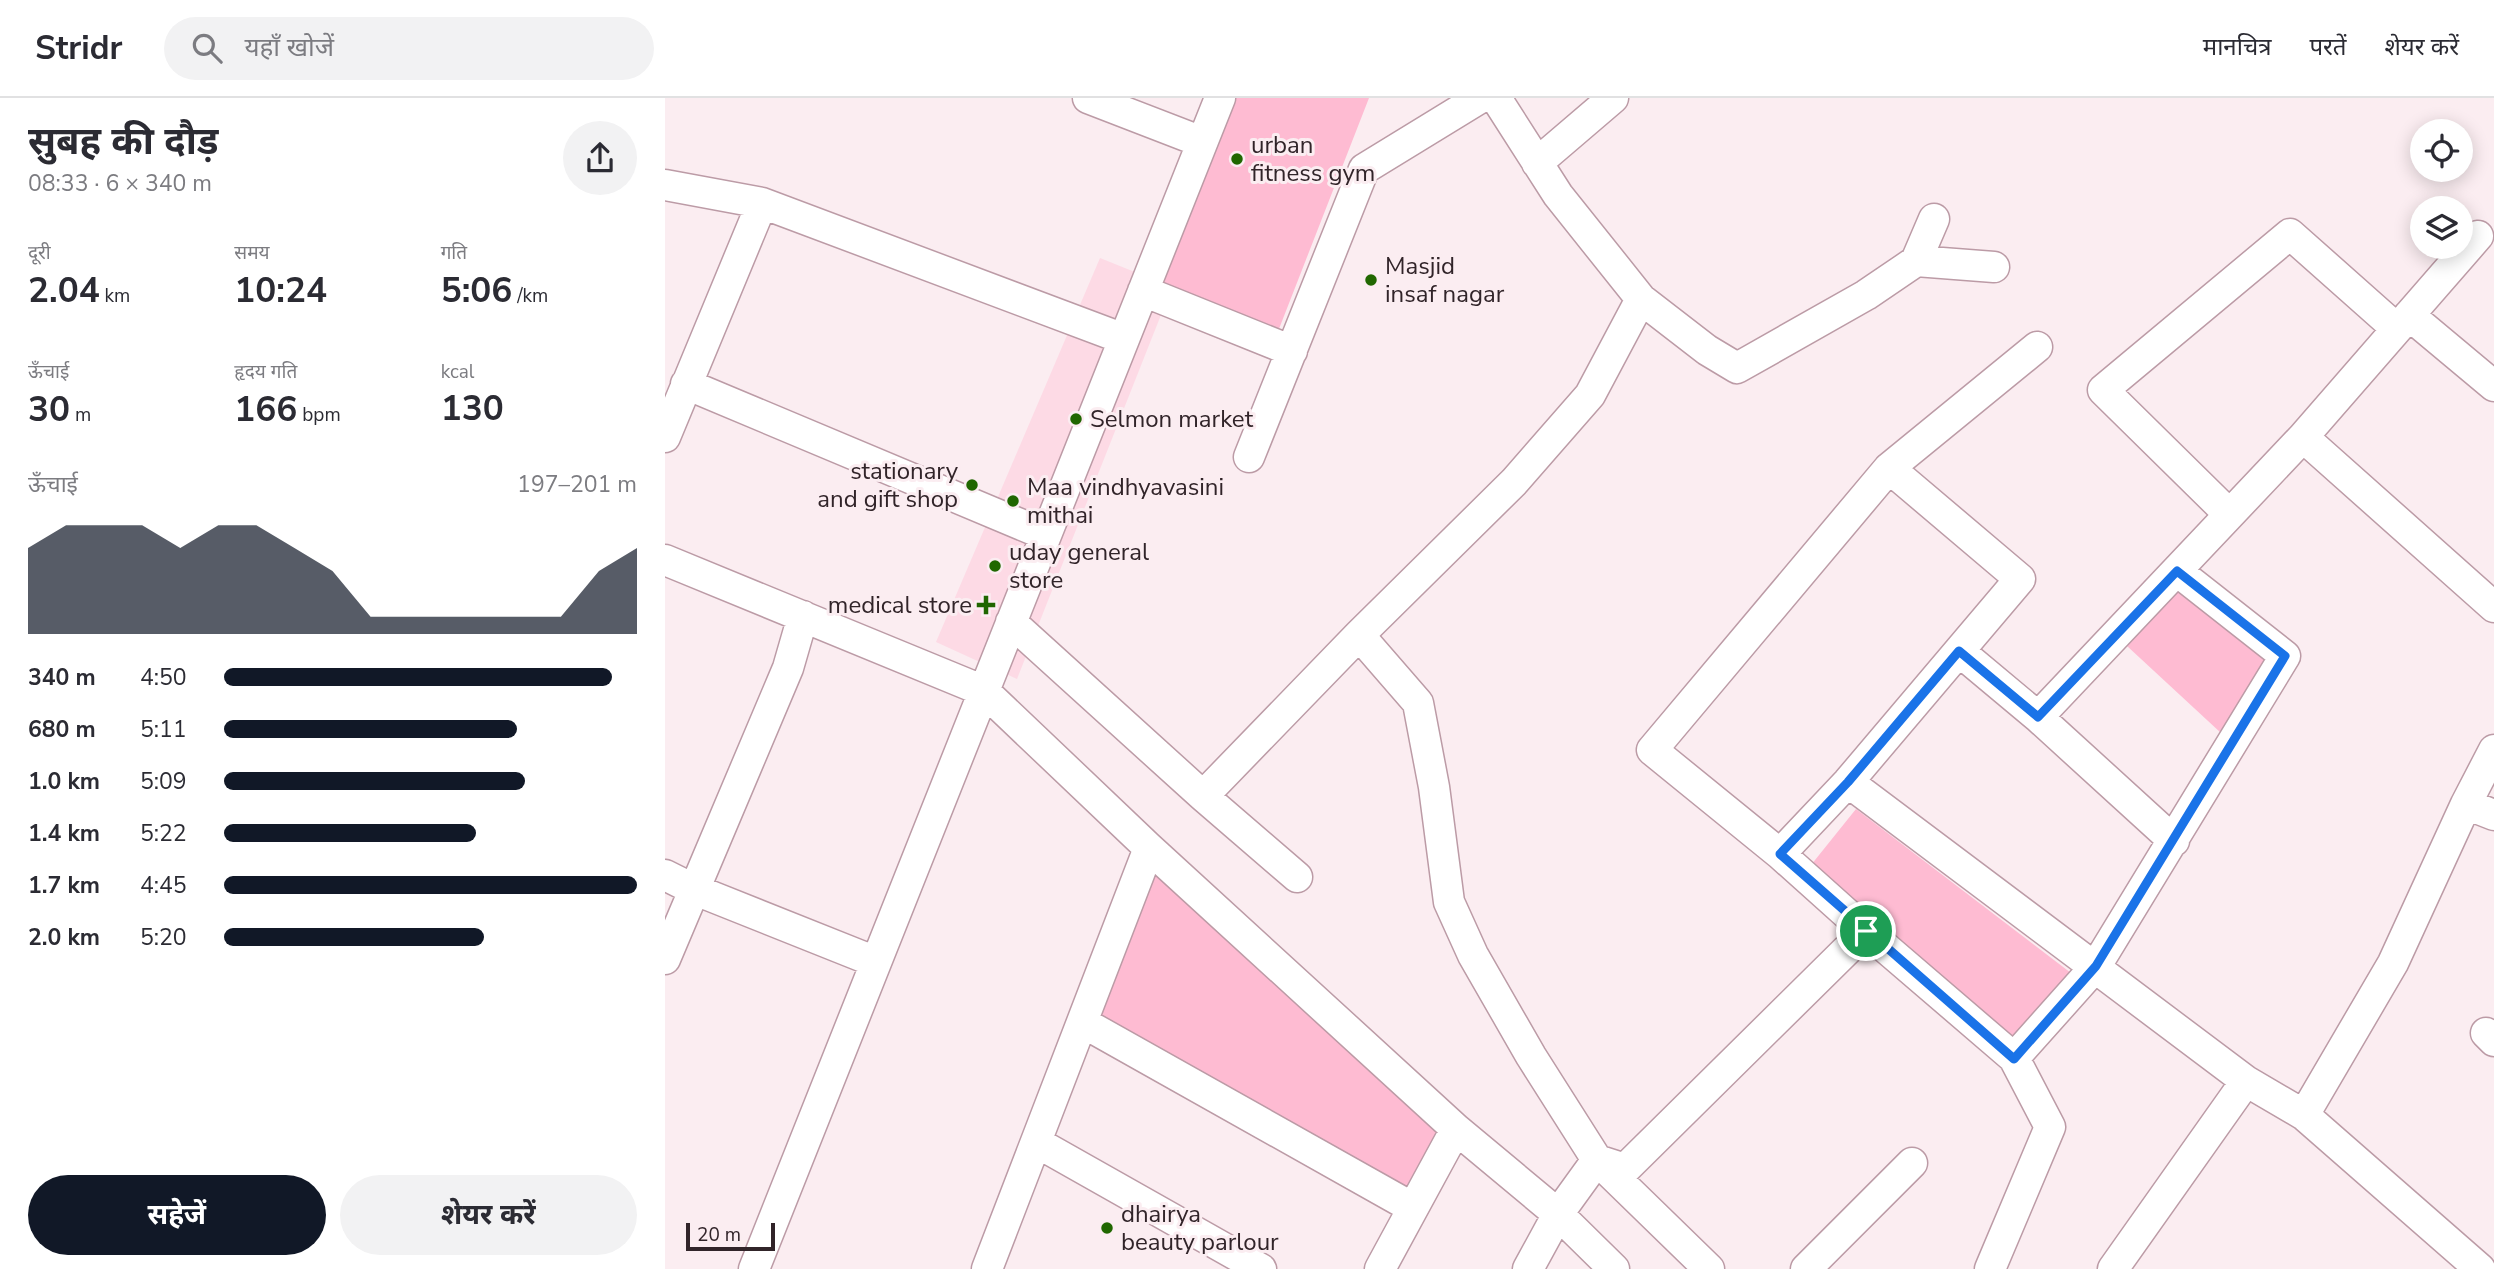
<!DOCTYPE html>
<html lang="hi">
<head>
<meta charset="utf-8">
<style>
  body { margin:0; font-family:"Nunito Sans","Noto Sans Devanagari",sans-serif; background:#f2f2f3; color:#2b2b33; height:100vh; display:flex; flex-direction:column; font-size:26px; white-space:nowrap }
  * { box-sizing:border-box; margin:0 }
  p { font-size:23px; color:#7c7c81 }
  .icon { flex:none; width:38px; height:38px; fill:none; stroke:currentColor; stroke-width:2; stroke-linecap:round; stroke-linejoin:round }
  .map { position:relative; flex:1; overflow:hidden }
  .panel { display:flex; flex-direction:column; background:#fff; width:665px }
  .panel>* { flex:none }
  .buttons { position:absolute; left:1745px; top:21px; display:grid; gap:14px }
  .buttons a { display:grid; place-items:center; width:63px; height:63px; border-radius:50%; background:#fff; box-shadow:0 4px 18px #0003; font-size:35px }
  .scale { position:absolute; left:21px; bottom:18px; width:89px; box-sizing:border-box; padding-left:7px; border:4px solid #312429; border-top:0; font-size:19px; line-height:24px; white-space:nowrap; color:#312429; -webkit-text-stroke:5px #fbedf1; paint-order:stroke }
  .pin { position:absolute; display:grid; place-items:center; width:60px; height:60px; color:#fff; margin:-30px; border:4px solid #fff; border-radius:50%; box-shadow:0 2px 7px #0007 }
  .round { display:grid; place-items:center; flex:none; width:74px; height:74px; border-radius:37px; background:#f2f2f3 }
  .overview { display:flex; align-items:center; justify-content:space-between; height:119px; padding:0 28px }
  h1 { font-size:38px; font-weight:700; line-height:52px }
  .metrics { display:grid; grid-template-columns:repeat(3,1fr); gap:10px; height:119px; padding:7px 28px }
  .metrics div { display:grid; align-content:center }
  .metrics b { font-size:35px; font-weight:700 }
  .metrics small { font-size:19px; font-weight:400 }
  .metrics p { font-size:19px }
  .chart { height:196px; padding:14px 28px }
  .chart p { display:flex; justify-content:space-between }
  .chart svg { width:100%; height:126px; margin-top:7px; fill:#111827; opacity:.7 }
  .action { display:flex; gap:14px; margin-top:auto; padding:14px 28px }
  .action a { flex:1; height:80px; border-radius:42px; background:#111827; color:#fff; font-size:28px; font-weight:700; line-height:80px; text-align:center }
  .action a+a { background:#f2f2f3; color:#2b2b33 }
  ul { padding:0 28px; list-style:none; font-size:23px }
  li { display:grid; grid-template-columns:112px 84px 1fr; align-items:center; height:52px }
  li i { height:18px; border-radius:9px; background:#111827 }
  header { display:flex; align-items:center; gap:42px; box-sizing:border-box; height:98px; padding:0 35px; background:#fff; border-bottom:2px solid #e1e1e2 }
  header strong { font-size:33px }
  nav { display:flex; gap:38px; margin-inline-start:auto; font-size:24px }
  .search { width:490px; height:63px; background:#f2f2f3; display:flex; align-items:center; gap:18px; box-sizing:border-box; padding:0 24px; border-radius:38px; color:#7c7c81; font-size:26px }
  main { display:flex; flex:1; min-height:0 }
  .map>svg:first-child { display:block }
  .built { fill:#fddae5 }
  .green { fill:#febbd2 }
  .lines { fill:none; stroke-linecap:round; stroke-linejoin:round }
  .minor-casing { stroke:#bc9ba6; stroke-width:33 }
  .minor { stroke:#fff; stroke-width:30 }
  .route-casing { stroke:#fff; stroke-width:14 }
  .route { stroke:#1a73e8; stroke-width:9 }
  .poi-dot { fill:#206700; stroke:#fbedf1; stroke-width:2.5 }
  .labels { text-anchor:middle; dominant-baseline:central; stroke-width:6; stroke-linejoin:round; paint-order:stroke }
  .poi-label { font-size:24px; fill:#312429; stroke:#fbedf1; text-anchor:start }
</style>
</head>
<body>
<header>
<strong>Stridr</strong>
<div class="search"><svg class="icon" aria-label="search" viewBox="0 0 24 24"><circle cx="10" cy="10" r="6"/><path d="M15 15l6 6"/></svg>यहाँ खोजें</div>
<nav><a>मानचित्र</a><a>परतें</a><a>शेयर करें</a></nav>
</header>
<main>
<section class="panel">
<div class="overview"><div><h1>सुबह की दौड़</h1><p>08:33 · 6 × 340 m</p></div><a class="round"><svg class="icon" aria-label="share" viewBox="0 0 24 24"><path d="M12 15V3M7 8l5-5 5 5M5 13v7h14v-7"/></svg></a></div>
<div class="metrics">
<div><p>दूरी</p><b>2.04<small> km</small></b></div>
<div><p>समय</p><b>10:24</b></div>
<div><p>गति</p><b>5:06<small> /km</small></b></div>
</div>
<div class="metrics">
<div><p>ऊँचाई</p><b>30<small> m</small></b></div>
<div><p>हृदय गति</p><b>166<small> bpm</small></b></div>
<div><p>kcal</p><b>130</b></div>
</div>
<div class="chart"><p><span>ऊँचाई</span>197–201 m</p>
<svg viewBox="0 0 160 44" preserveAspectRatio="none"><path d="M0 44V14L10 6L20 6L30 6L40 14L50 6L60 6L70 14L80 22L90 38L100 38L110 38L120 38L130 38L140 38L150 22L160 14V44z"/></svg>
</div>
<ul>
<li><b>340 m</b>4:50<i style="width:94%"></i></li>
<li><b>680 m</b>5:11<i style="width:71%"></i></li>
<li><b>1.0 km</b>5:09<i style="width:73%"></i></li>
<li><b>1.4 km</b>5:22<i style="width:61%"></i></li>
<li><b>1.7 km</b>4:45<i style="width:100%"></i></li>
<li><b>2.0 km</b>5:20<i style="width:63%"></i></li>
</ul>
<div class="action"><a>सहेजें</a><a>शेयर करें</a></div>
</section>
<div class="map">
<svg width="1829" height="1171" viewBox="0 0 1829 1171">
  <rect width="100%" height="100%" fill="#fbedf1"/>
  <path class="built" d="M 435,160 L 507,189 L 352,581 L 271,544 Z"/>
  <path class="green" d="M 564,0 L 704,0 L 612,236 L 494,183 Z
    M 1512,488 L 1608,564 L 1556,635 L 1462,548 Z
    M 1191,711 L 1406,875 L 1345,944 L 1142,772 Z
    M 492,771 L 789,1035 L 745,1097 L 432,922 Z"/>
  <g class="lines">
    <defs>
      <path id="minor" d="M 423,0 L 537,44
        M 831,0 L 893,97 L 976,201 L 925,297 L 849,384 L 694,537 L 753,605 L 769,689 L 784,804 L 808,857 L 866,958 L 932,1062 L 1044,1171
        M 872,65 L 948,0
        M 0,87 L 97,105 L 459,241
        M 1251,163 L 1329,169
        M 478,193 L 627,253
        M 976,201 L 1042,252 L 1072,270 L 1201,197 L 1251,163 L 1269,121
        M 1744,217 L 1829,288
        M 21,286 L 381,437
        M 0,339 L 97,105
        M 1638,339 L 1813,138
        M 584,359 L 699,71 L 815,0
        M 1564,416 L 1438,292 L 1625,136 L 1732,231
        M 0,462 L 319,593 L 484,750 L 322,1171
        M 346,524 L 538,698 L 632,779
        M 1294,553 L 1373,619 L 1638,339 L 1829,509
        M 1373,619 L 1509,743
        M 1183,684 L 1581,983
        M 538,698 L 694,537
        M 1801,706 L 1829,717
        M 484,750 L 791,1031 L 893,1116 L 949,1171
        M 1115,756 L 1183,684 L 1355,481 L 1224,370
        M 0,777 L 28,791 L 211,864
        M 1201,833 L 1349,960 L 1431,868 L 1620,558 L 1512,473
        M 0,861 L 123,570 L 138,518
        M 417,924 L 748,1110
        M 1821,935 L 1829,943
        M 1639,1017 L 1728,865 L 1801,706 L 1829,652
        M 371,1044 L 596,1171
        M 932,1062 L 960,1071 L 1201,833 L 1115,756 L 987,652 L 1224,370 L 1372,249
        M 89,1171 L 555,0
        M 715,1171 L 791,1031
        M 863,1171 L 893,1116 L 932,1062
        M 1141,1171 L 1247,1065
        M 1325,1171 L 1385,1029 L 1349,960
        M 1448,1171 L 1581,983 L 1639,1017 L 1815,1171"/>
    </defs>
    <use href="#minor" class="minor-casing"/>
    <use href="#minor" class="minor"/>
  </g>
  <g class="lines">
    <defs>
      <path id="route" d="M 1512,473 L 1620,558 L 1431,868 L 1349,961 L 1115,756 L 1183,684 L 1294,553 L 1373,619 Z"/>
    </defs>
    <use href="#route" class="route-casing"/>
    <use href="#route" class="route"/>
  </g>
  <g class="poi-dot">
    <circle cx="572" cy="61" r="7"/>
    <circle cx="706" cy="182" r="7"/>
    <circle cx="411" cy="321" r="7"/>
    <circle cx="307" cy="387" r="7"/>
    <circle cx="348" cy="403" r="7"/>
    <circle cx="330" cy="468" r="7"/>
    <path d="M317.5 496.5h7v7h7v7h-7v7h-7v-7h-7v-7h7z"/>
    <circle cx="442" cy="1130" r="7"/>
  </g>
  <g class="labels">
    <g class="poi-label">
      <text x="586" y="47">urban<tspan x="586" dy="28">fitness gym</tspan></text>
      <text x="720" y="168">Masjid<tspan x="720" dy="28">insaf nagar</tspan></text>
      <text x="425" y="321">Selmon market</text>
      <text x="293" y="373" text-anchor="end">stationary<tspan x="293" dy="28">and gift shop</tspan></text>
      <text x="362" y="389">Maa vindhyavasini<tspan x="362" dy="28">mithai</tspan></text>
      <text x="344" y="454">uday general<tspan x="344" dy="28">store</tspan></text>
      <text x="307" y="507" text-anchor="end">medical store</text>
      <text x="456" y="1116">dhairya<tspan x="456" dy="28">beauty parlour</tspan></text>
    </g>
  </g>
</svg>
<div class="buttons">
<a><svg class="icon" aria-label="locate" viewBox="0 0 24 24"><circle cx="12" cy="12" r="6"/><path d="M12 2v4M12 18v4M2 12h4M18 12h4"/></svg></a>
<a><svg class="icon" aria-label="layers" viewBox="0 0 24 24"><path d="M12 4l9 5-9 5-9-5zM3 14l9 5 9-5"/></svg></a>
</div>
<div class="scale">20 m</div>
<div class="pin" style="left:1201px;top:833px;background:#1e9e55"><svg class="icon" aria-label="arrive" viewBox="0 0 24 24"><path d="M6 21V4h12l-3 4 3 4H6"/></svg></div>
</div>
</main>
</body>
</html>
